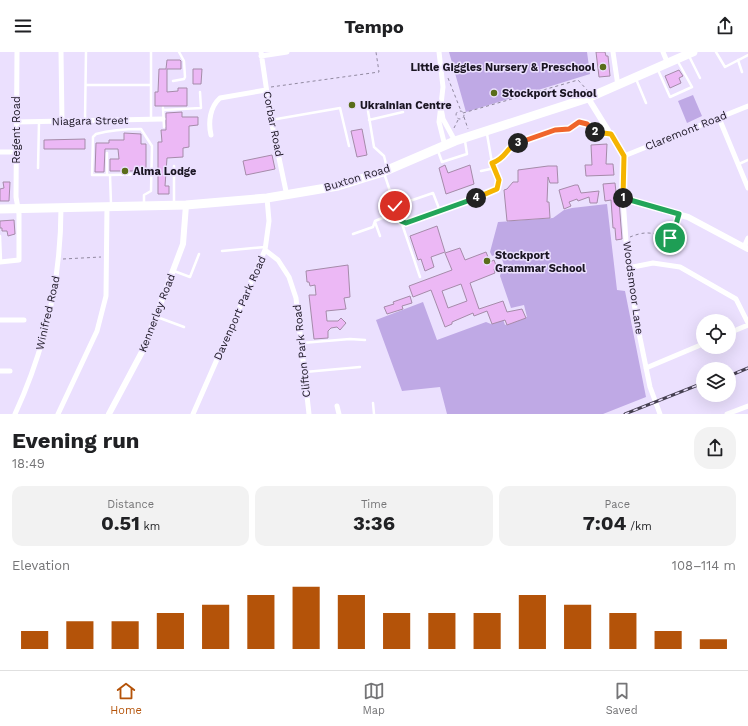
<!DOCTYPE html>
<html lang="en">
<head>
<meta charset="utf-8">
<style>
  body { margin:0; font-family:"Work Sans",sans-serif; background:#f2f2f2; color:#202124; height:100vh; display:flex; flex-direction:column; font-size:15px; white-space:nowrap }
  * { box-sizing:border-box; margin:0 }
  p { font-size:13px; color:#757577 }
  .icon { flex:none; width:22px; height:22px; fill:none; stroke:currentColor; stroke-width:2; stroke-linecap:round; stroke-linejoin:round }
  .map { position:relative; height:362px; overflow:hidden }
  .drawer { display:flex; flex-direction:column; background:#fff; flex:1 }
  .drawer>* { flex:none }
  .buttons { position:absolute; left:696px; top:262px; display:grid; gap:8px }
  .buttons a { display:grid; place-items:center; width:40px; height:40px; border-radius:50%; background:#fff; box-shadow:0 4px 16px #0002; font-size:20px }
  .pin { position:absolute; display:grid; place-items:center; width:34px; height:34px; color:#fff; margin:-17px; border:2px solid #fff; border-radius:50%; box-shadow:0 1px 4px #0007 }
  .km { position:absolute; width:20px; height:20px; margin:-10px; border-radius:50%; background:#222; color:#fff; font-size:11px; line-height:20px; text-align:center }
  .round { display:grid; place-items:center; flex:none; width:42px; height:42px; border-radius:16px; background:#f2f2f2 }
  .overview { display:flex; align-items:center; justify-content:space-between; height:68px; padding:0 12px }
  h1 { font-size:22px; font-weight:700; line-height:30px }
  .metrics { display:grid; grid-template-columns:repeat(3,1fr); gap:6px; height:68px; padding:4px 12px }
  .metrics div { display:grid; align-content:center; border-radius:10px; background:#f2f2f2; text-align:center }
  .metrics b { font-size:20px; font-weight:700 }
  .metrics small { font-size:11px; font-weight:400 }
  .metrics p { font-size:11px }
  .chart { height:112px; padding:8px 12px }
  .chart p { display:flex; justify-content:space-between }
  .chart svg { width:100%; height:72px; margin-top:4px; stroke:#b45309; stroke-width:6 }
  header { display:flex; justify-content:space-between; align-items:center; height:52px; padding:0 12px; background:#fff; font-size:18px; font-weight:700 }
  .tab-bar { display:flex; justify-content:space-around; align-items:center; height:56px; border-top:1px solid #e0e0e0; background:#fff; font-size:11px; color:#757577 }
  .tab-bar a { display:grid; justify-items:center; gap:2px }
  .tab-bar .on { color:#b45309 }
  .map>svg:first-child { display:block }
  .green { fill:#bfa9e5 }
  .building { fill:#ecb8f5; stroke:#a58ba9; fill-rule:evenodd }
  .lines { fill:none; stroke-linecap:round; stroke-linejoin:round }
  .path { stroke:#9189a0; stroke-width:1; stroke-dasharray:3 3; stroke-linecap:butt }
  .service { stroke:#fff; stroke-width:2.5 }
  .minor { stroke:#fff; stroke-width:5 }
  .tertiary { stroke:#fff; stroke-width:6 }
  .trunk { stroke:#fff; stroke-width:9 }
  .rail-casing { stroke:#464051; stroke-width:3 }
  .rail { stroke:#ebe0fe; stroke-width:1.5; stroke-dasharray:4.5; stroke-linecap:butt }
  .split-1-casing { stroke:#fff; stroke-width:8 }
  .split-2-casing { stroke:#fff; stroke-width:8 }
  .split-3-casing { stroke:#fff; stroke-width:8 }
  .split-4-casing { stroke:#fff; stroke-width:8 }
  .split-5-casing { stroke:#fff; stroke-width:8 }
  .split-1 { stroke:#22a559; stroke-width:5 }
  .split-2 { stroke:#f5b400; stroke-width:5 }
  .split-3 { stroke:#f0652b; stroke-width:5 }
  .split-4 { stroke:#f5b400; stroke-width:5 }
  .split-5 { stroke:#22a559; stroke-width:5 }
  .poi-dot { fill:#5a6d1a; stroke:#ebe0fe; stroke-width:1.5 }
  .labels { text-anchor:middle; dominant-baseline:central; stroke-width:3; stroke-linejoin:round; paint-order:stroke }
  .poi-label { font-size:11px; font-weight:bold; fill:#1a1522; stroke:#ebe0fe; text-anchor:start }
  .street-label { font-size:11px; fill:#1a1522; stroke:#ebe0fe }
</style>
</head>
<body>
<header><svg class="icon" aria-label="menu" viewBox="0 0 24 24"><path d="M4 6h16M4 12h16M4 18h16"/></svg>Tempo<svg class="icon" aria-label="share" viewBox="0 0 24 24"><path d="M12 15V3M7 8l5-5 5 5M5 13v7h14v-7"/></svg></header>
<div class="map">
<svg width="748" height="362" viewBox="0 0 748 362">
  <rect width="100%" height="100%" fill="#ebe0fe"/>
  <path class="green" d="M 449,0 L 587,0 L 590,22 L 466,60 Z
    M 693,43 L 702,64 L 687,71 L 678,49 Z
    M 607,152 L 617,238 L 625,239 L 646,345 L 603,362 L 447,362 L 440,335 L 402,339 L 376,268 L 423,250 L 437,288 L 486,270 L 491,272 L 503,267 L 505,273 L 527,265 L 524,253 L 511,256 L 500,224 L 502,217 L 505,216 L 500,201 L 492,204 L 490,200 L 498,170 L 553,166 L 564,158 L 572,156 Z"/>
  <path class="building" d="M 596,0 L 605,0 L 606,4 L 608,4 L 610,24 L 599,25 Z
    M 167,8 L 180,8 L 181,9 L 181,17 L 167,17 L 167,40 L 178,39 L 178,36 L 187,36 L 187,54 L 155,54 L 155,40 L 158,40 L 159,17 L 166,17 Z
    M 193,17 L 202,17 L 201,32 L 193,32 Z
    M 679,18 L 683,24 L 679,26 L 681,31 L 670,36 L 665,24 Z
    M 182,60 L 182,65 L 198,65 L 198,73 L 189,74 L 189,95 L 183,96 L 183,105 L 167,106 L 165,134 L 169,134 L 169,142 L 158,142 L 158,90 L 162,90 L 161,78 L 166,78 L 166,61 Z
    M 362,77 L 367,103 L 357,105 L 351,79 Z
    M 124,81 L 141,82 L 141,92 L 146,92 L 146,119 L 110,119 L 110,107 L 119,107 L 118,97 L 105,97 L 104,120 L 95,120 L 96,91 L 109,91 L 109,88 L 124,88 Z
    M 85,87 L 85,97 L 44,97 L 44,88 Z
    M 607,92 L 606,112 L 613,112 L 614,123 L 586,124 L 585,113 L 592,113 L 591,93 Z
    M 272,103 L 275,117 L 246,123 L 243,109 Z
    M 445,113 L 448,121 L 470,113 L 474,132 L 446,142 L 439,116 Z
    M 548,114 L 557,114 L 558,131 L 550,131 L 548,125 L 547,150 L 549,150 L 550,166 L 507,169 L 504,138 L 507,137 L 513,130 L 518,130 L 518,118 Z
    M 3,130 L 10,130 L 9,149 L 0,149 L 0,137 L 4,136 Z
    M 615,131 L 617,150 L 619,149 L 622,187 L 616,188 L 615,176 L 613,176 L 611,148 L 605,149 L 603,132 Z
    M 575,133 L 578,133 L 581,141 L 599,139 L 597,151 L 590,151 L 589,145 L 578,149 L 577,147 L 569,150 L 571,154 L 564,157 L 559,138 Z
    M 14,168 L 15,182 L 8,184 L 7,179 L 2,179 L 2,176 L 0,176 L 0,169 Z
    M 437,174 L 445,200 L 431,205 L 434,215 L 425,219 L 421,207 L 418,208 L 410,184 Z
    M 460,196 L 465,208 L 486,200 L 490,210 L 494,208 L 497,216 L 494,217 L 495,221 L 470,231 L 479,257 L 503,249 L 507,260 L 522,257 L 526,266 L 507,273 L 505,268 L 492,272 L 487,259 L 474,264 L 473,261 L 452,270 L 452,272 L 445,275 L 431,238 L 413,245 L 409,234 L 452,218 L 445,201 ZM 461,232 L 467,249 L 448,256 L 442,239 Z
    M 348,213 L 350,245 L 344,246 L 346,257 L 326,259 L 327,269 L 338,269 L 341,266 L 346,271 L 340,278 L 337,275 L 331,276 L 328,279 L 328,286 L 314,287 L 309,243 L 316,243 L 315,233 L 310,234 L 309,230 L 307,230 L 306,219 Z
    M 410,244 L 412,251 L 402,254 L 403,257 L 387,262 L 384,255 L 394,252 L 393,250 Z"/>
  <g class="lines">
    <path class="path" d="M 448,26 L 461,59
      M 271,35 L 379,20 L 376,0
      M456 63a4 4 0 1 1 8 0a4 4 0 1 1-8 0Z
      M 463,61 L 578,28 L 588,39
      M 464,65 L 468,77
      M 454,76 L 458,68
      M 630,185 C 635,183 641,181 646,181 C 666,180 668,201 678,169
      M 63,207 L 101,205"/>
    <path class="service" d="M 716,0 L 725,15 L 748,3
      M 689,4 L 700,26
      M 738,8 L 742,20
      M 658,18 L 670,45 L 692,35 L 677,8
      M 636,27 L 646,51
      M 173,29 L 184,27 L 185,25 L 184,9 L 179,0
      M 86,33 L 151,33
      M 370,53 L 368,59 L 374,95 L 384,104 L 387,116
      M 163,56 L 164,75
      M 163,58 L 201,56 L 200,40
      M 151,67 L 151,0
      M 85,68 L 86,0
      M 271,68 L 340,56 L 349,94
      M 369,68 L 403,60
      M 438,99 L 442,110 L 467,102 L 465,89
      M 492,111 C 506,107 504,98 516,92 L 555,78 L 569,77 L 579,70 L 587,72 L 596,81 L 608,82
      M 739,112 L 748,108
      M 174,114 L 174,151
      M 38,116 L 39,70
      M 481,119 L 495,116
      M 384,121 L 398,163 L 401,169 L 406,171 L 492,140 L 497,137 L 499,128 L 492,111 L 487,82
      M 107,123 L 107,101
      M 110,123 L 151,122
      M 111,152 L 110,123 L 92,123 L 93,85 L 96,82 C 111,78 126,77 141,77 L 152,94 L 151,139 L 144,143 L 144,151
      M 395,154 L 433,141 L 440,159
      M 401,169 L 420,225
      M 375,170 L 380,184
      M 353,182 L 373,175 L 375,169 L 397,160
      M 0,184 L 1,209
      M 222,199 L 265,195
      M 174,219 L 190,225 L 199,202
      M 157,265 L 184,275
      M 302,291 L 350,287 L 365,288
      M 305,320 L 360,315
      M 373,351 L 374,362"/>
    <path class="minor" d="M 61,0 L 62,69
      M 261,0 L 271,68 L 287,144
      M 439,0 L 443,35 L 439,70 L 445,94
      M 613,0 L 618,34
      M 663,0 L 668,12
      M 261,4 L 287,0
      M 441,56 L 443,67 L 455,89
      M 719,66 L 748,136
      M 16,70 L 163,67
      M 211,83 C 208,70 210,55 220,46 L 266,38
      M 0,100 L 11,100
      M 624,104 L 748,54
      M 623,147 L 628,216 L 640,286 L 650,335 L 660,362
      M 744,195 L 748,186
      M 265,198 L 278,208 L 289,225 L 296,246 L 309,362
      M 0,210 L 19,208 L 19,162 L 16,145 L 17,0
      M 628,216 L 653,211 L 680,215 L 736,247 L 748,271
      M 0,268 L 24,268
      M 729,281 L 748,273
      M 646,316 L 703,292
      M 0,319 L 10,319
      M 337,354 L 339,362
      M 15,362 C 45,297 61,226 61,155
      M 58,362 L 97,279 L 106,244 L 107,154
      M 193,362 L 265,198 L 269,169 L 267,146
      M 727,362 L 748,354"/>
    <path class="tertiary" d="M 588,46 L 624,104 L 623,147 L 688,165 L 748,197
      M 109,362 L 143,298 L 183,192 L 186,153"/>
    <path class="trunk" d="M 0,157 L 186,153 L 267,146 L 338,134 L 383,120 L 455,89 L 588,46 L 693,0"/>
    <defs>
      <path id="rail" d="M 729,324 L 748,316
        M 625,362 L 703,331"/>
    </defs>
    <use href="#rail" class="rail-casing"/>
    <use href="#rail" class="rail"/>
  </g>
  <g class="lines">
    <defs>
      <path id="split-1" d="M 623,146 L 679,162 L 673,183 L 670,186"/>
      <path id="split-2" d="M 595,80 L 611,82 L 624,104 L 623,146"/>
      <path id="split-3" d="M 518,91 L 555,78 L 569,77 L 579,70 L 587,72 L 595,80"/>
      <path id="split-4" d="M 476,146 L 497,137 L 499,128 L 492,111 C 507,106 505,96 518,91"/>
      <path id="split-5" d="M 395,154 L 401,169 L 406,171 L 476,146"/>
    </defs>
    <use href="#split-1" class="split-1-casing"/>
    <use href="#split-2" class="split-2-casing"/>
    <use href="#split-3" class="split-3-casing"/>
    <use href="#split-4" class="split-4-casing"/>
    <use href="#split-5" class="split-5-casing"/>
    <use href="#split-1" class="split-1"/>
    <use href="#split-2" class="split-2"/>
    <use href="#split-3" class="split-3"/>
    <use href="#split-4" class="split-4"/>
    <use href="#split-5" class="split-5"/>
  </g>
  <g class="poi-dot">
    <circle cx="603" cy="15" r="4"/>
    <circle cx="494" cy="41" r="4"/>
    <circle cx="352" cy="53" r="4"/>
    <circle cx="125" cy="119" r="4"/>
    <circle cx="487" cy="209" r="4"/>
  </g>
  <g class="labels">
    <g class="poi-label">
      <text x="595" y="15" text-anchor="end">Little Giggles Nursery &amp; Preschool</text>
      <text x="502" y="41">Stockport School</text>
      <text x="360" y="53">Ukrainian Centre</text>
      <text x="133" y="119">Alma Lodge</text>
      <text x="495" y="203">Stockport<tspan x="495" dy="13">Grammar School</tspan></text>
    </g>
    <g class="street-label">
      <text transform="translate(90 69) rotate(-1)">Niagara Street</text>
      <text transform="translate(273 72) rotate(79)">Corbar Road</text>
      <text transform="translate(16 78) rotate(-90)">Regent Road</text>
      <text transform="translate(686 79) rotate(-22)">Claremont Road</text>
      <text transform="translate(357 126) rotate(-17)">Buxton Road</text>
      <text transform="translate(633 236) rotate(82)">Woodsmoor Lane</text>
      <text transform="translate(240 256) rotate(-66)">Davenport Park Road</text>
      <text transform="translate(48 261) rotate(-77)">Winifred Road</text>
      <text transform="translate(157 261) rotate(-69)">Kennerley Road</text>
      <text transform="translate(302 299) rotate(-96)">Clifton Park Road</text>
    </g>
  </g>
</svg>
<div class="buttons">
<a><svg class="icon" aria-label="locate" viewBox="0 0 24 24"><circle cx="12" cy="12" r="6"/><path d="M12 2v4M12 18v4M2 12h4M18 12h4"/></svg></a>
<a><svg class="icon" aria-label="layers" viewBox="0 0 24 24"><path d="M12 4l9 5-9 5-9-5zM3 14l9 5 9-5"/></svg></a>
</div>
<div class="pin" style="left:670px;top:186px;background:#1e9e55"><svg class="icon" aria-label="arrive" viewBox="0 0 24 24"><path d="M6 21V4h12l-3 4 3 4H6"/></svg></div>
<div class="pin" style="left:395px;top:154px;background:#d93025"><svg class="icon" aria-label="check" viewBox="0 0 24 24"><path d="M5 12l5 5 9-10"/></svg></div>
<b class="km" style="left:623px;top:146px">1</b>
<b class="km" style="left:595px;top:80px">2</b>
<b class="km" style="left:518px;top:91px">3</b>
<b class="km" style="left:476px;top:146px">4</b>
</div>
<section class="drawer">
<div class="overview"><div><h1>Evening run</h1><p>18:49</p></div><a class="round"><svg class="icon" aria-label="share" viewBox="0 0 24 24"><path d="M12 15V3M7 8l5-5 5 5M5 13v7h14v-7"/></svg></a></div>
<div class="metrics">
<div><p>Distance</p><b>0.51<small> km</small></b></div>
<div><p>Time</p><b>3:36</b></div>
<div><p>Pace</p><b>7:04<small> /km</small></b></div>
</div>
<div class="chart"><p><span>Elevation</span>108–114 m</p>
<svg viewBox="0 0 160 44" preserveAspectRatio="none"><path d="M5 44V33M15 44V27M25 44V27M35 44V22M45 44V17M55 44V11M65 44V6M75 44V11M85 44V22M95 44V22M105 44V22M115 44V11M125 44V17M135 44V22M145 44V33M155 44V38"/></svg>
</div>
</section>
<nav class="tab-bar">
<a class="on"><svg class="icon" aria-label="home" viewBox="0 0 24 24"><path d="M3 11l9-7 9 7M6 9v11h12V9"/></svg>Home</a>
<a><svg class="icon" aria-label="map" viewBox="0 0 24 24"><path d="M3 6l6-2 6 2 6-2v14l-6 2-6-2-6 2zM9 4v14M15 6v14"/></svg>Map</a>
<a><svg class="icon" aria-label="saved" viewBox="0 0 24 24"><path d="M7 4h10v16l-5-4-5 4z"/></svg>Saved</a>
</nav>
</body>
</html>
